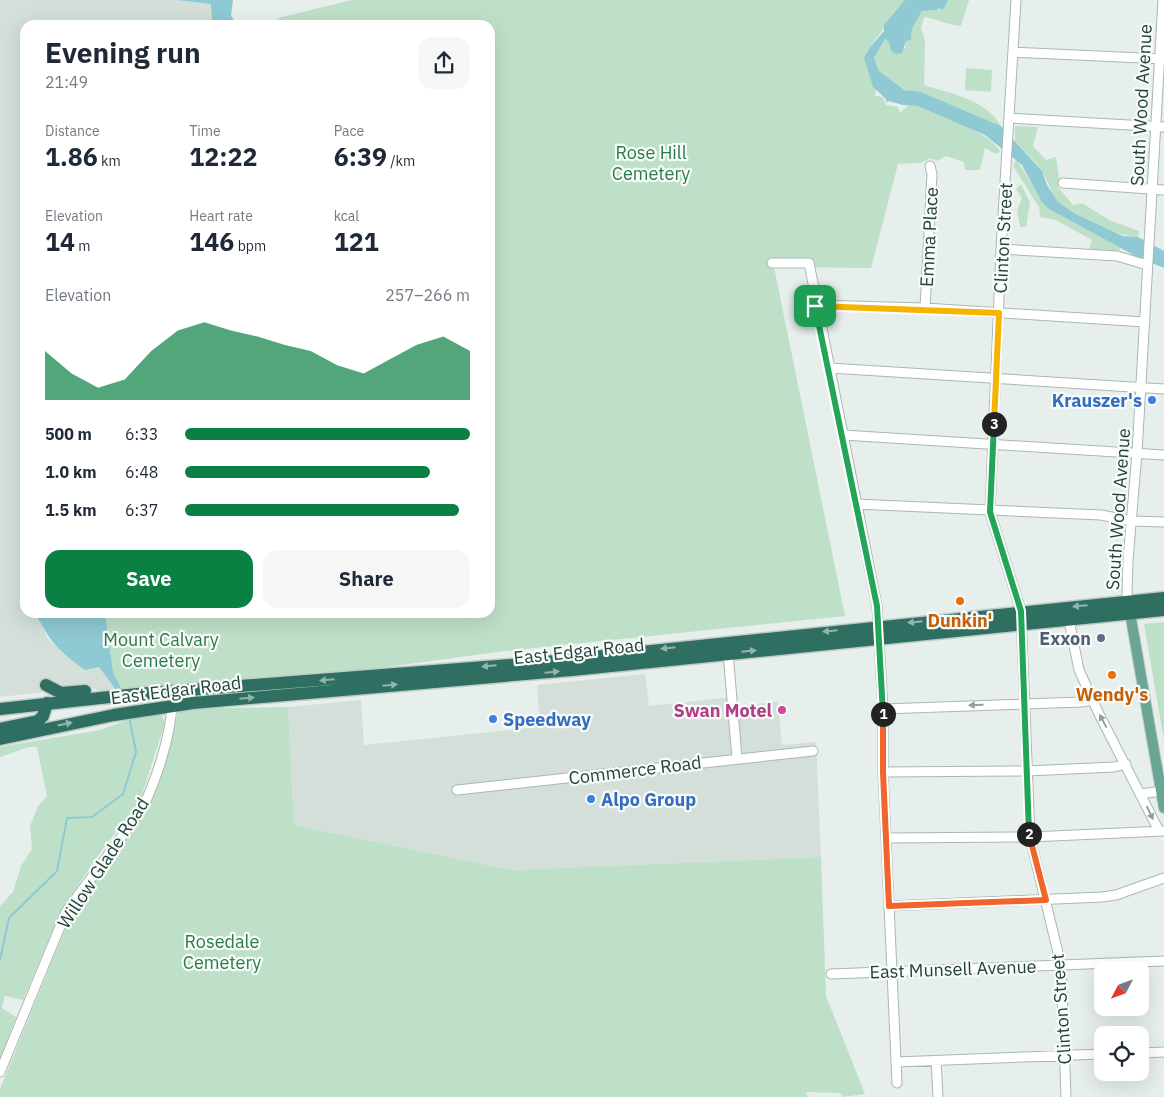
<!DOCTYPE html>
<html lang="en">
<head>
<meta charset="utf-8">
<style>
  body { margin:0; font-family:"IBM Plex Sans",sans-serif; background:#f6f6f7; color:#1f2937; height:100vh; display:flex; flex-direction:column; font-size:19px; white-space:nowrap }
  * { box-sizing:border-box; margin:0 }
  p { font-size:16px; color:#747a83 }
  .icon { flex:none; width:28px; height:28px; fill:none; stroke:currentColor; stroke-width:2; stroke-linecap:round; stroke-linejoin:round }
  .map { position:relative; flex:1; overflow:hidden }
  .details { position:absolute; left:20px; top:20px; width:475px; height:598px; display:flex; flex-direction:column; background:#fff; border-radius:15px; box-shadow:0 5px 20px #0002 }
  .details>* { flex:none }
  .needle { width:32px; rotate:229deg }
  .fabs { position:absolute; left:1094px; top:961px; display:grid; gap:10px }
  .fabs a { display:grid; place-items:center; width:55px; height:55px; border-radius:10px; background:#fff; box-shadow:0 5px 20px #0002; font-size:25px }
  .pin { position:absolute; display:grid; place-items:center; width:42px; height:42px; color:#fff; margin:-21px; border-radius:10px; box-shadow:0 2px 8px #0006 }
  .km { position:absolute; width:25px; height:25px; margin:-12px; border-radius:50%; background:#222; color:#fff; font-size:14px; line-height:25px; text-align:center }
  .round { display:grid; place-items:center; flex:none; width:52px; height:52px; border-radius:15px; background:#f6f6f7 }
  .head { display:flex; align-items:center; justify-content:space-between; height:85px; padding:0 25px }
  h1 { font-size:28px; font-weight:800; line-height:38px }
  .figures { display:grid; grid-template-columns:repeat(3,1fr); gap:8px; height:85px; padding:5px 25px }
  .figures div { display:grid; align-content:center }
  .figures b { font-size:25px; font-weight:800 }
  .figures small { font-size:14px; font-weight:400 }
  .figures p { font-size:14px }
  .chart { height:140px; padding:10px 25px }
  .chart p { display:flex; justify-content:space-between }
  .chart svg { width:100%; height:90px; margin-top:5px; fill:#0b8043; opacity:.7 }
  .primary-button { display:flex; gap:10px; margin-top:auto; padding:10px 25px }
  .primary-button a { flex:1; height:58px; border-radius:15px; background:#0b8043; color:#fff; font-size:20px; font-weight:800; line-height:58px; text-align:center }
  .primary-button a+a { background:#f6f6f7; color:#1f2937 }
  ul { padding:0 25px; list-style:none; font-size:16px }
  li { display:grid; grid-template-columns:80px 60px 1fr; align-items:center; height:38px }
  li i { height:12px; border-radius:6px; background:#0b8043 }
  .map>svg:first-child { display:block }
  .built { fill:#d4dfda }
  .green { fill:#bfe0c8 }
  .water { fill:#8ec9d4 }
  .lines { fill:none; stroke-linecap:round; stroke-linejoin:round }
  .stream { stroke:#8ec9d4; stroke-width:2 }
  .minor-casing { stroke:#a8b8b2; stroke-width:11 }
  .major-casing { stroke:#c2cac8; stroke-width:12 }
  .highway-casing { stroke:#c2cac8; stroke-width:15 }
  .minor { stroke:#fff; stroke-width:9 }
  .major { stroke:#6aa596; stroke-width:10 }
  .highway { stroke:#2f6f62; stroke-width:12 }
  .oneway { fill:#93b5ae }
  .oneway2 { fill:#92a09c }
  .split-1-casing { stroke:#fff; stroke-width:10 }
  .split-2-casing { stroke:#fff; stroke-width:10 }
  .split-3-casing { stroke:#fff; stroke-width:10 }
  .split-4-casing { stroke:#fff; stroke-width:10 }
  .split-1 { stroke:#22a559; stroke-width:6 }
  .split-2 { stroke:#f0652b; stroke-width:6 }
  .split-3 { stroke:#22a559; stroke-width:6 }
  .split-4 { stroke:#f5b400; stroke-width:6 }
  .shop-dot { fill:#3f7fe0; stroke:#f7fbf9; stroke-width:2 }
  .food-dot { fill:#e8710a; stroke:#f7fbf9; stroke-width:2 }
  .service-dot { fill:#5c6f8a; stroke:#f7fbf9; stroke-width:2 }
  .hotel-dot { fill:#d1479c; stroke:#f7fbf9; stroke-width:2 }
  .labels { text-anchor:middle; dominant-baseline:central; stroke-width:4.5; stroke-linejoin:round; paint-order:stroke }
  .street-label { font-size:18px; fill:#24423a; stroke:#f7fbf9 }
  .park-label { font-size:18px; fill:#2d7a4b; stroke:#f7fbf9 }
  .shop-label { font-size:18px; font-weight:bold; fill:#366cbe; stroke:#f7fbf9; text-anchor:start }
  .food-label { font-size:18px; font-weight:bold; fill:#c56008; stroke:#f7fbf9 }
  .service-label { font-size:18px; font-weight:bold; fill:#4e5e75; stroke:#f7fbf9; text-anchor:end }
  .hotel-label { font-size:18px; font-weight:bold; fill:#b23c85; stroke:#f7fbf9; text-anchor:end }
</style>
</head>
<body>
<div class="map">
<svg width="1164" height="1097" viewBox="0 0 1164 1097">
  <rect width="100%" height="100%" fill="#e6efeb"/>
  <path class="built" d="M 0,0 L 177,0 L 211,4 L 212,25 L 25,25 L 25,612 L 35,613 L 48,639 L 85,670 L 99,667 L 116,690 L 104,692 L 89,687 L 0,697 Z
    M 645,674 L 649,706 L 732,697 L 734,708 L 778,701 L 782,745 L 816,742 L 821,857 L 511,870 L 294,825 L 288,707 L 361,700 L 364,745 L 540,727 L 537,685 Z"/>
  <path class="green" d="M 352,0 L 905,0 C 892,20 879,32 867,52 L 869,74 L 876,91 L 875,96 L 883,97 L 886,105 L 898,107 L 900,113 L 909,105 L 918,106 C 936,113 994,134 1000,152 L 995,154 L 985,148 L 980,170 L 965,170 L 964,162 L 946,156 L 937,161 L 930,158 L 921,163 L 898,164 L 871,268 L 774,267 L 845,616 L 505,651 L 357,671 L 122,690 L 113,672 L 105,613 L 490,612 L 490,25 L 280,25 L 278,18 Z
    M 948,0 L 969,0 L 961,26 C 948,25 938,19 924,17 L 921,29 L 925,40 L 924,85 C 952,94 985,99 1001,126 L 921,92 L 907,91 L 897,86 L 879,71 L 874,58 L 885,39 L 905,49 L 906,41 L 911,40 L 912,29 L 922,11 L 939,7 L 943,10 Z
    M 966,68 L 992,70 L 991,92 L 965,90 Z
    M 1015,126 L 1038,127 L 1033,146 L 1046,160 L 1056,157 L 1059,177 L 1058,187 L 1073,205 L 1082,203 L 1109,220 L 1139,231 L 1138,237 C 1118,236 1071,217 1057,201 C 1050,191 1048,179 1041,170 C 1033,159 1023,150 1015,141 Z
    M 1016,159 L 1049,209 L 1120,248 L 1118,253 L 1089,250 L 1092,240 L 1056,220 L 1040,217 L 1039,207 L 1013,166 Z
    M 1021,184 L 1030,203 L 1026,227 L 1020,227 L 1017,210 L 1022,198 L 1016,189 Z
    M 1164,622 L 1164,740 L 1144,624 Z
    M 288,707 L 294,825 L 511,870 L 821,857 L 826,996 L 865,1094 L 843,1097 L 840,1093 L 806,1092 L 808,1097 L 0,1097 L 0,1089 L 70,917 L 115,850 L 147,812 L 179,711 L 185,709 Z
    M 158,714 L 163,717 L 165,723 L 140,801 L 99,854 L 61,911 L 23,1000 L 5,996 L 2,1008 L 16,1017 L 0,1059 L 0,906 L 13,892 L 21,866 L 32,849 L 30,826 L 38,806 L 47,796 L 37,747 L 29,747 L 0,757 L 0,747 L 100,730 L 142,715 Z"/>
  <path class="water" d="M 177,0 L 233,0 L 231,16 L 238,25 L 212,25 L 211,4 Z
    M 905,0 L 948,0 L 943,10 L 939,8 L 936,10 L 922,11 L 912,29 L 911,40 L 906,41 L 902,53 L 896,54 L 891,51 L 889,42 L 885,39 L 874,58 L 879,71 L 904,90 L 921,92 L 1001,126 L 1042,171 L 1047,185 L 1058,202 L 1075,214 L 1123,236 L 1138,237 L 1164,251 L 1164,268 L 1137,257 L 1049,209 L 1042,202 L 1022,165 L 985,135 L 918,106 L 903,105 L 889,101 L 886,102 L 886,99 L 873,87 L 864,58 L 870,47 L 884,31 L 884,25 Z
    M 35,613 L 105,613 L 113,672 L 122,690 L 116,690 L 99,667 L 85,670 C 58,650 51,643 35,613 Z"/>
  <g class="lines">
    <path class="stream" d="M 0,960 L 9,918 L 57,871 L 67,818 L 92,817 L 123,794 L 136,752 L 130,721"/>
    <defs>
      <path id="minor" d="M 1016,0 L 1001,249 L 990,512 L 1021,611 L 1030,837 L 1061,965 L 1066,1097
        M 1013,52 L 1164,59
        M 1009,118 L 1164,127
        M 1063,183 L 1164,190
        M 1001,249 L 1117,256 L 1147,265
        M 772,263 L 809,263 L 877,606 L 883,709 L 883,772 L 897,1083
        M 815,305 L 925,308 L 1145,322
        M 925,308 L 932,174 L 930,166
        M 830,368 L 1164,389
        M 843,435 L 1164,455
        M 856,504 L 1101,515 L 1132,521 L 1164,522
        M 1128,602 L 1127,593 L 1128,560 L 1137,453 L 1163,0
        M 1069,620 L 1079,670 L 1099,714 L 1159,831
        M 728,653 L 737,758
        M 883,709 L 1082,702 L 1092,700
        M 883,772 L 1027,771 L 1114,767 L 1126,764
        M 457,790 L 813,751
        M 1141,794 L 1161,791
        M 886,838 L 1030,837 L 1164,831
        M 889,906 L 1102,897 L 1116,895 L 1164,878
        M 831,974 L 1164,961
        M 1140,1053 L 1164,1052
        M 936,1061 L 938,1097
        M 896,1062 L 1102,1054
        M 0,1072 L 66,912 L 142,809 C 156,781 170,738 172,706"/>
      <path id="major" d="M 1129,607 L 1164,808"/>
      <path id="highway" d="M 46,685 L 61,693 L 85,691
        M 0,709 L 137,694 L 536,663 L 1164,598
        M 0,729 L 38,721 L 43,716 L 47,703
        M 0,739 L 114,715 L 193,703 L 572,670 L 1164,610"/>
    </defs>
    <use href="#minor" class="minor-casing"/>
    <use href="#major" class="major-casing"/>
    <use href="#highway" class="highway-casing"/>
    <use href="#minor" class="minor"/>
    <use href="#major" class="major"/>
    <use href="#highway" class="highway"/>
  </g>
  <defs><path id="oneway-solid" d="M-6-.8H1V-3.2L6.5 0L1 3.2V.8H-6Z" transform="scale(1.25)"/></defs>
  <g class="oneway">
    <use href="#oneway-solid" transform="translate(1080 606) rotate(175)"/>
    <use href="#oneway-solid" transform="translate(915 622) rotate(174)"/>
    <use href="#oneway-solid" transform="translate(830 631) rotate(174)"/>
    <use href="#oneway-solid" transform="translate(668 648) rotate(174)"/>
    <use href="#oneway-solid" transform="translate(749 651) rotate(-6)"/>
    <use href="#oneway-solid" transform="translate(489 666) rotate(175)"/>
    <use href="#oneway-solid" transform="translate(552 672) rotate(-5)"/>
    <use href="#oneway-solid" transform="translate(327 680) rotate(175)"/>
    <use href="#oneway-solid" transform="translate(390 685) rotate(-5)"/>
    <use href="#oneway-solid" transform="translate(247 698) rotate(-5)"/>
    <use href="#oneway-solid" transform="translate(65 724) rotate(-12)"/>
  </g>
  <g class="oneway2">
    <use href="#oneway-solid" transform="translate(976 705) rotate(178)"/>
    <use href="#oneway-solid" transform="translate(1103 721) rotate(-118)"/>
    <use href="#oneway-solid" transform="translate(1150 813) rotate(65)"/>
  </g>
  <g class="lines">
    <defs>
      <path id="split-1" d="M 815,306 L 877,606 L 883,714"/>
      <path id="split-2" d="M 883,714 L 883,772 L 889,906 L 1046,900 L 1029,834"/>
      <path id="split-3" d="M 994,424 L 990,512 L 1021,611 L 1029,834"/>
      <path id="split-4" d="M 815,306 L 999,313 L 994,424"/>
    </defs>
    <use href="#split-1" class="split-1-casing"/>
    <use href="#split-2" class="split-2-casing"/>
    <use href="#split-3" class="split-3-casing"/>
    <use href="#split-4" class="split-4-casing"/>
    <use href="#split-1" class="split-1"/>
    <use href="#split-2" class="split-2"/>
    <use href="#split-3" class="split-3"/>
    <use href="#split-4" class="split-4"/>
  </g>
  <g class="shop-dot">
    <circle cx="1152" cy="400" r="5"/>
    <circle cx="493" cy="719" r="5"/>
    <circle cx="591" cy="799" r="5"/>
  </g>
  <g class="food-dot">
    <circle cx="960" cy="601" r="5"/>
    <circle cx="1112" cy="675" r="5"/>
  </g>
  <circle class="service-dot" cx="1101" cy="638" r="5"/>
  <circle class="hotel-dot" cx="782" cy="710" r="5"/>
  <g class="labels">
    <g class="street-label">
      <text transform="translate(1141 105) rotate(-87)">South Wood Avenue</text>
      <text transform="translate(929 237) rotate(-87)">Emma Place</text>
      <text transform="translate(1003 238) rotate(-87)">Clinton Street</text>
      <text transform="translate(1118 509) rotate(-86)">South Wood Avenue</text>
      <text transform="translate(579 651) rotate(-6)">East Edgar Road</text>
      <text transform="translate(176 690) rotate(-7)">East Edgar Road</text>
      <text transform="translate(635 770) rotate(-7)">Commerce Road</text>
      <text transform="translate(103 863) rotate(-57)">Willow Glade Road</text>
      <text transform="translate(953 969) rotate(-2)">East Munsell Avenue</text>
      <text transform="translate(1061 1009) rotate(-94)">Clinton Street</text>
    </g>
    <g class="park-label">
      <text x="651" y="152">Rose Hill<tspan x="651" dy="21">Cemetery</tspan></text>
      <text x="161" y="639">Mount Calvary<tspan x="161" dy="21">Cemetery</tspan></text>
      <text x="222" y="941">Rosedale<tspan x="222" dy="21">Cemetery</tspan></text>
    </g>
    <g class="shop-label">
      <text x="1142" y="400" text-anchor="end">Krauszer's</text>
      <text x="503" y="719">Speedway</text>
      <text x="601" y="799">Alpo Group</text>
    </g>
    <g class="food-label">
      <text x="960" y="620">Dunkin'</text>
      <text x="1112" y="694">Wendy's</text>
    </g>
    <g class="service-label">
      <text x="1091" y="638">Exxon</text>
    </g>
    <g class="hotel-label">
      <text x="772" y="710">Swan Motel</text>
    </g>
  </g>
</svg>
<div class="fabs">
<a><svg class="needle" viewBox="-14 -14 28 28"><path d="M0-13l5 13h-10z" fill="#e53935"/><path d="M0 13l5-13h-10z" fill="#747a83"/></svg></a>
<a><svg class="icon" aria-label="locate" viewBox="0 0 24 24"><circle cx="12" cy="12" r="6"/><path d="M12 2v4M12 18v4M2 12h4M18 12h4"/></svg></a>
</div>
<div class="pin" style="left:815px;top:306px;background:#1e9e55"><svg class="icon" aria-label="arrive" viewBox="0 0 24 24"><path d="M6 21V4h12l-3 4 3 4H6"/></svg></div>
<b class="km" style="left:883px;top:714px">1</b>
<b class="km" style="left:1029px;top:834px">2</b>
<b class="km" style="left:994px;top:424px">3</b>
<section class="details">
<div class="head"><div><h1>Evening run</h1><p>21:49</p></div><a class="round"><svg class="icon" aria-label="share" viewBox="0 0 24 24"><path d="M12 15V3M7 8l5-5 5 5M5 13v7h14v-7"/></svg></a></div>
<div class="figures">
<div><p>Distance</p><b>1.86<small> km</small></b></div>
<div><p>Time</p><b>12:22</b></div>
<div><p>Pace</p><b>6:39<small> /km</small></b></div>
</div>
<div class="figures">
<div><p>Elevation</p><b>14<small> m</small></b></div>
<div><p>Heart rate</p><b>146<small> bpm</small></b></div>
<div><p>kcal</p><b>121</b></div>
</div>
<div class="chart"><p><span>Elevation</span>257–266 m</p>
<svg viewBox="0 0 160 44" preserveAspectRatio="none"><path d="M0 44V20L10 31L20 38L30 34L40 20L50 10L60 6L70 10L80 13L90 17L100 20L110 27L120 31L130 24L140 17L150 13L160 20V44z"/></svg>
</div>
<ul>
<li><b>500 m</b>6:33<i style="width:100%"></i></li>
<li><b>1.0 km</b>6:48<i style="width:86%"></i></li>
<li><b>1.5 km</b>6:37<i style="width:96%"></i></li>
</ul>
<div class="primary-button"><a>Save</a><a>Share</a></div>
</section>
</div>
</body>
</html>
